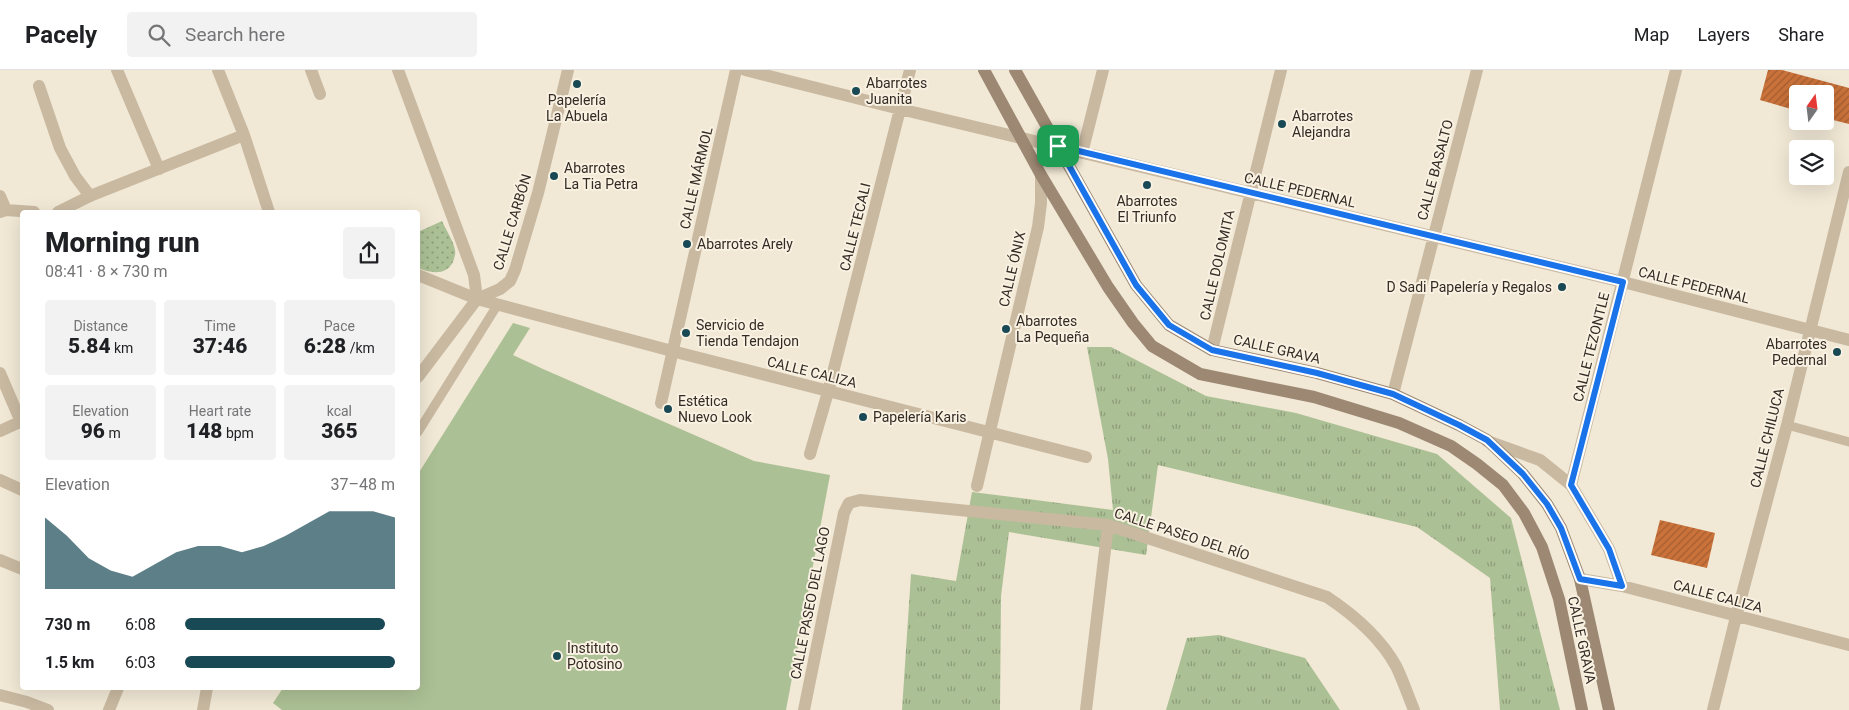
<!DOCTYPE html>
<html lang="en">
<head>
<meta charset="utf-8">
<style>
  body { margin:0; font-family:Roboto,sans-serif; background:#f2f2f2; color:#202124; height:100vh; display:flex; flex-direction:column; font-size:19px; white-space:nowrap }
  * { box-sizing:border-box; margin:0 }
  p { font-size:16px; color:#757577 }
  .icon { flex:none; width:28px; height:28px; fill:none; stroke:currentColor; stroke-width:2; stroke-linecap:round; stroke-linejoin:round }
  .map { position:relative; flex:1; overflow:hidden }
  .drawer { position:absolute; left:20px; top:140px; width:400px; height:480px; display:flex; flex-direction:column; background:#fff; border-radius:5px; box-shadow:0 5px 20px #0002 }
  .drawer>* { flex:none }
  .needle { width:32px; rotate:14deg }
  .controls { position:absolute; left:1789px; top:15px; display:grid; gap:10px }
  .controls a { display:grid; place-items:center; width:45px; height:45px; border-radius:5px; background:#fff; box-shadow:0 5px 20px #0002; font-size:25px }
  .pin { position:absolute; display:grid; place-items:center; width:42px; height:42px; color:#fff; margin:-21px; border-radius:10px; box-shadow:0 2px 8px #0006 }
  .round { display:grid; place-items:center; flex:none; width:52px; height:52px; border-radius:5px; background:#f2f2f2 }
  .overview { display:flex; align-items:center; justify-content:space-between; height:85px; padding:0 25px }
  h1 { font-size:28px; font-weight:800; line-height:38px }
  .figures { display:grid; grid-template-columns:repeat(3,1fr); gap:8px; height:85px; padding:5px 25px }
  .figures div { display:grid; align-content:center; border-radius:5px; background:#f2f2f2; text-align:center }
  .figures b { font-size:21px; font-weight:800 }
  .figures small { font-size:14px; font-weight:400 }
  .figures p { font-size:14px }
  .chart { height:140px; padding:10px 25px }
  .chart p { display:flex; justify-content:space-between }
  .chart svg { width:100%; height:90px; margin-top:5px; fill:#194955; opacity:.7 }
  ul { padding:0 25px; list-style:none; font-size:16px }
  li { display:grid; grid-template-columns:80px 60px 1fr; align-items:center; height:38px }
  li i { height:12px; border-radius:6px; background:#194955 }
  header { display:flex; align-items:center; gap:30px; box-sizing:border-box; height:70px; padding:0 25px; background:#fff; border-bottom:1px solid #e0e0e0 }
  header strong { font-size:24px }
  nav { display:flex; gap:28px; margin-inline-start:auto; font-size:18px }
  .search { width:350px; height:45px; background:#f2f2f2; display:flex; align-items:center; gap:12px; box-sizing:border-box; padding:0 18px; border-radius:5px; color:#757577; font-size:19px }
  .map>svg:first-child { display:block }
  .grass { fill:url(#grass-tufts) }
  .park { fill:url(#park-dots) }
  .garden { fill:#acc095 }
  .building { fill:url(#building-hatch) }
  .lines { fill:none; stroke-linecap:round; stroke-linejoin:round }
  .service { stroke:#c9b9a1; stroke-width:9 }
  .pedestrian { stroke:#c9b9a1; stroke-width:12 }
  .minor { stroke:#c9b9a1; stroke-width:12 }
  .secondary { stroke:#9c8873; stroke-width:12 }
  .route-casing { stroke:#fff; stroke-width:10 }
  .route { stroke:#1a73e8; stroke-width:6 }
  .poi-dot { fill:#194955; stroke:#f9f1e1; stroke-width:2 }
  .labels { text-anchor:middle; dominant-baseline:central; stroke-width:4; stroke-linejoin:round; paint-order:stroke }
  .poi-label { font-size:14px; fill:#332b24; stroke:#f9f1e1; text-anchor:start }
  .street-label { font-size:14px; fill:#332b24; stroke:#f9f1e1 }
</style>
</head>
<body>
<header>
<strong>Pacely</strong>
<div class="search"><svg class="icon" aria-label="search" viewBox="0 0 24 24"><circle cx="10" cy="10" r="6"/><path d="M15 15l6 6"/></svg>Search here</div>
<nav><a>Map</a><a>Layers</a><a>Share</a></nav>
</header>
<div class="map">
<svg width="1849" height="640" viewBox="0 0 1849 640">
  <defs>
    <pattern id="grass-tufts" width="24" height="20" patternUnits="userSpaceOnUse" patternTransform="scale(1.25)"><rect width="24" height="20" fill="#acc095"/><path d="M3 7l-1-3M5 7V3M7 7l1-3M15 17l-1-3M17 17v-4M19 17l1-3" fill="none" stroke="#8d9c79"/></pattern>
    <pattern id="park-dots" width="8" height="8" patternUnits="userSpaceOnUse" patternTransform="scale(1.25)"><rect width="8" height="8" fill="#acc095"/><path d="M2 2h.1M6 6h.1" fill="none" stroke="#8d9c79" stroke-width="1.8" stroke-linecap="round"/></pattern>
    <pattern id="building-hatch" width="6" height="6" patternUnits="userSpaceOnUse" patternTransform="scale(1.25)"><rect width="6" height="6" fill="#ca723a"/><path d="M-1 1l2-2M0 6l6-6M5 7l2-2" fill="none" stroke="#a55e31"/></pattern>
  </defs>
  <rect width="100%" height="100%" fill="#f1e8d5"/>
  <path class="grass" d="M 1087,277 L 1111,277 L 1206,326 L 1296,343 L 1437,384 L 1511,448 L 1560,640 L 1500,640 L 1490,508 L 1417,457 L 1158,395 L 1146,485 L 1009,462 L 1001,526 L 1000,640 L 902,640 L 911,504 L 956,511 L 972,422 L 1113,440 L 1108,389 Z
    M 1219,565 L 1305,588 L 1340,640 L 1166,640 L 1187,568 Z"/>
  <path class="park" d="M 442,151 C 446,160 453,170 455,180 C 456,184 454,188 453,192 C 446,206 430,203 418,198 L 418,162 Z"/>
  <path class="garden" d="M 513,253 L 530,258 L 513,285 L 543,299 L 754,391 L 830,405 L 786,640 L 282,640 L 273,633 L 283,618 L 418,618 L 418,404 Z"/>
  <path class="building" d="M 1768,0 L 1782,0 L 1849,18 L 1849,54 L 1825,48 L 1825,24 L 1798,24 L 1798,41 L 1760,30 Z
    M 1660,450 L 1715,463 L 1707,498 L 1651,485 Z"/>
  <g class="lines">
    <path class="service" d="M 1787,355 L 1849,372
      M 418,362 L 498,234"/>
    <path class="pedestrian" d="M 117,0 L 159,99
      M 39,16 L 60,78 L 75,106 L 90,126
      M 0,126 L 6,140
      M 0,142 L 6,140 L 34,142"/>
    <path class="minor" d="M 218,0 L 244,65 L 269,142
      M 311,0 L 320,24
      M 398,0 L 474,205 L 477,229
      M 745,0 L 900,39 L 1623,212 L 1849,270
      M 1082,83 L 1103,0
      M 58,142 L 90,126 L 244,65
      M 418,205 L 477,229 L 672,281 L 1086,387
      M 1212,280 L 1281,0
      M 0,303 L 21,352
      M 418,307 L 477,229 L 500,219 L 510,211 L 515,200 L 538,123 L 568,0
      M 1393,324 L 1477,0
      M 661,333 L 736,0
      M 0,361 L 22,351
      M 1487,371 L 1540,390 L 1571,415 L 1609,479 L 1622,516
      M 810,384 L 828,322 L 910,0
      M 0,410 L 22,420
      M 1571,415 L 1676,0
      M 977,416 L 1038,157 L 1041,133 L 1041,105
      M 0,490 L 22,499
      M 1580,509 L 1622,516 L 1849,575
      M 0,625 L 27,632 L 48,640
      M 109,640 L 118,618
      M 203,640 L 207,618
      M 804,640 L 844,443 L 849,433 L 860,430 L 1108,455 L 1327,527 C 1354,545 1380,567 1396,596 C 1403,610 1408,626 1414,640
      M 1086,640 L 1108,455
      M 1713,640 L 1736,547 L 1787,355 L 1849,102"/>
    <path class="secondary" d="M 984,0 L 1041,105 L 1108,217 L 1133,253 L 1152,276 L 1200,304 L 1314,327 L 1399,353 L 1451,376 L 1477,394 L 1503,415 L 1524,443 L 1542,477 L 1559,529 L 1582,640
      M 1015,0 L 1136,215 L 1169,255 L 1212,280 L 1317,303 L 1393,324 L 1459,355 L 1487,370 L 1523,404 L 1547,434 L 1561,458 L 1580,509 L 1609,640"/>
  </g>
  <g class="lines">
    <defs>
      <path id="route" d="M 1058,76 L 1623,212 L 1571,415 L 1609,479 L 1622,516 L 1580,509 L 1561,458 L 1547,434 L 1523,404 L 1487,370 L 1459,355 L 1393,324 L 1317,303 L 1212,280 L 1169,255 L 1136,215 Z"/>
    </defs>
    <use href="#route" class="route-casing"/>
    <use href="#route" class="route"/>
  </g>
  <g class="poi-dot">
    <circle cx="577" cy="14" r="5"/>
    <circle cx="856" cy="21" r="5"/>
    <circle cx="1282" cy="54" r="5"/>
    <circle cx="554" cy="106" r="5"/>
    <circle cx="1147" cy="115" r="5"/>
    <circle cx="687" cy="174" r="5"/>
    <circle cx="1562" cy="217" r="5"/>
    <circle cx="1006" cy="259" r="5"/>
    <circle cx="686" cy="263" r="5"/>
    <circle cx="1837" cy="282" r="5"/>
    <circle cx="668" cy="339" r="5"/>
    <circle cx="863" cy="347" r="5"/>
    <circle cx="557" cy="586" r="5"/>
  </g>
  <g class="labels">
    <g class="poi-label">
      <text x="866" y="13">Abarrotes<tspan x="866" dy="16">Juanita</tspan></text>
      <text x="577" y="30" text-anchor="middle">Papelería<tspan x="577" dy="16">La Abuela</tspan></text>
      <text x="1292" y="46">Abarrotes<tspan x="1292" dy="16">Alejandra</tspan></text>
      <text x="564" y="98">Abarrotes<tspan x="564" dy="16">La Tia Petra</tspan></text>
      <text x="1147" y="131" text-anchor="middle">Abarrotes<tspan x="1147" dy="16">El Triunfo</tspan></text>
      <text x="697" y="174">Abarrotes Arely</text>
      <text x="1552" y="217" text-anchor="end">D Sadi Papelería y Regalos</text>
      <text x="1016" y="251">Abarrotes<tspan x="1016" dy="16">La Pequeña</tspan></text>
      <text x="696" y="255">Servicio de<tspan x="696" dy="16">Tienda Tendajon</tspan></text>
      <text x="1827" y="274" text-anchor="end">Abarrotes<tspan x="1827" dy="16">Pedernal</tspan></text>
      <text x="678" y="331">Estética<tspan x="678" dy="16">Nuevo Look</tspan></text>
      <text x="873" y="347">Papelería Karis</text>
      <text x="567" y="578">Instituto<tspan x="567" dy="16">Potosino</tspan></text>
    </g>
    <g class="street-label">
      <text transform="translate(1435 100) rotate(-75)">CALLE BASALTO</text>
      <text transform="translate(696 108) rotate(-77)">CALLE MÁRMOL</text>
      <text transform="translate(1300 120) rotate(13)">CALLE PEDERNAL</text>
      <text transform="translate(512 152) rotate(-73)">CALLE CARBÓN</text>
      <text transform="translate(855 157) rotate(-76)">CALLE TECALI</text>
      <text transform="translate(1217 195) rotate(-77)">CALLE DOLOMITA</text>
      <text transform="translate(1012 199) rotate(-77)">CALLE ÓNIX</text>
      <text transform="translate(1694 215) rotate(14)">CALLE PEDERNAL</text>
      <text transform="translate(1591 277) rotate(-76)">CALLE TEZONTLE</text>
      <text transform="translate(1277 279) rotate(13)">CALLE GRAVA</text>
      <text transform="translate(812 302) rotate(14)">CALLE CALIZA</text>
      <text transform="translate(1767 368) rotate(-76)">CALLE CHILUCA</text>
      <text transform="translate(1182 464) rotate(18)">CALLE PASEO DEL RÍO</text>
      <text transform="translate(1718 526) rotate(15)">CALLE CALIZA</text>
      <text transform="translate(810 533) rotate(-79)">CALLE PASEO DEL LAGO</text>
      <text transform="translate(1582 570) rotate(78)">CALLE GRAVA</text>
    </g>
  </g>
</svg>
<div class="controls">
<a><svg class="needle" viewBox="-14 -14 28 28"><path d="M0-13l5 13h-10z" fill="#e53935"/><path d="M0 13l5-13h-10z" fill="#757577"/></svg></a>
<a><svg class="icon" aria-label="layers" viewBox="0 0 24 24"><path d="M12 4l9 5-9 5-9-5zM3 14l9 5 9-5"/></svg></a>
</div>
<div class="pin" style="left:1058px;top:76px;background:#1e9e55"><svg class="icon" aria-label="arrive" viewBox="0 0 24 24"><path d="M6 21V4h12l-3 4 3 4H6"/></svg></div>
<section class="drawer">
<div class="overview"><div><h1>Morning run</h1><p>08:41 · 8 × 730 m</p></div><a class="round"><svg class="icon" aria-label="share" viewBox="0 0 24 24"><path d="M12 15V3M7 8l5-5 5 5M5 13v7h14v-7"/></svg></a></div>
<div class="figures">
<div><p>Distance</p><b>5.84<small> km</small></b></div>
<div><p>Time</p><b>37:46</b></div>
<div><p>Pace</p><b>6:28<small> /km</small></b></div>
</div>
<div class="figures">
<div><p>Elevation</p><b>96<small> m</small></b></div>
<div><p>Heart rate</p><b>148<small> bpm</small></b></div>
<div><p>kcal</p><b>365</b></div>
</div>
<div class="chart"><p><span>Elevation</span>37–48 m</p>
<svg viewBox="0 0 160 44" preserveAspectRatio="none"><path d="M0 44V9L10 18L20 29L30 35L40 38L50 32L60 26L70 23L80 23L90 26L100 23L110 18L120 12L130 6L140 6L150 6L160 9V44z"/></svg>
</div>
<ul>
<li><b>730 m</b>6:08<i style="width:95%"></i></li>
<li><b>1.5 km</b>6:03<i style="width:100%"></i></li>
</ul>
</section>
</div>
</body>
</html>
